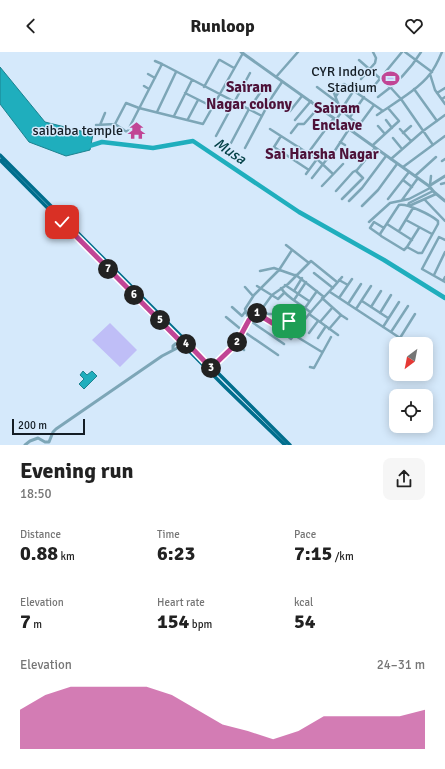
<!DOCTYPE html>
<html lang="en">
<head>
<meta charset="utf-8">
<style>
  body { margin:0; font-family:Signika,sans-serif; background:#f6f6f6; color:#222; height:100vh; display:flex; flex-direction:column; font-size:15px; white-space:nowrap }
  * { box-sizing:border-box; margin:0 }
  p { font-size:13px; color:#767676 }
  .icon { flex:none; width:22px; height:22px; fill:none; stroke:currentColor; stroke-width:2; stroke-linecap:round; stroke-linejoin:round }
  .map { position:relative; height:393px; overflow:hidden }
  .sheet { display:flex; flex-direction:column; background:#fff; flex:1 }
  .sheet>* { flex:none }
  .needle { width:26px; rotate:212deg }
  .tools { position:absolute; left:389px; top:285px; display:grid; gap:8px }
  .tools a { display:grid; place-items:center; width:44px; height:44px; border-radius:8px; background:#fff; box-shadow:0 2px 10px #0003; font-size:20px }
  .scale { position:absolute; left:12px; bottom:10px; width:73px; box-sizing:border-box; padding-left:4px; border:2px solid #141d25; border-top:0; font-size:11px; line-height:14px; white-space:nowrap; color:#141d25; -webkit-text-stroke:3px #d5e9fb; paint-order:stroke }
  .pin { position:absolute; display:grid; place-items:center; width:34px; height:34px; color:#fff; margin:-17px; border-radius:8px; box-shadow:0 2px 6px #0006 }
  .km { position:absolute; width:20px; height:20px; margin:-10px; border-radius:50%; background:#222; color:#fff; font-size:11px; line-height:20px; text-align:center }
  .round { display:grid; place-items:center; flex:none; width:42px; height:42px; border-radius:8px; background:#f6f6f6 }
  .head { display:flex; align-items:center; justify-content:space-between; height:68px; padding:0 20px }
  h1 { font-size:22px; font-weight:700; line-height:30px }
  .figures { display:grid; grid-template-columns:repeat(3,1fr); gap:6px; height:68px; padding:4px 20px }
  .figures div { display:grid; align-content:center }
  .figures b { font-size:20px; font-weight:700 }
  .figures small { font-size:11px; font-weight:400 }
  .figures p { font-size:11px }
  .chart { height:112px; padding:8px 20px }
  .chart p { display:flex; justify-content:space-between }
  .chart svg { width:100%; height:72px; margin-top:4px; fill:#c14595; opacity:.7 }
  header { display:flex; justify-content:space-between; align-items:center; height:52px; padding:0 20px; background:#fff; font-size:18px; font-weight:700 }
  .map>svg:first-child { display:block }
  .green { fill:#bfbef7 }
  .water { fill:#1faebd; stroke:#1c828f }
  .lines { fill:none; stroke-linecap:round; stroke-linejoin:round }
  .river { stroke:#1faebd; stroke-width:4.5 }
  .minor { stroke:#7da6b7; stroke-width:2.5 }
  .tertiary { stroke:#7da6b7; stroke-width:3 }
  .primary { stroke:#016e8d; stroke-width:3.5 }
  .route-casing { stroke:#fff; stroke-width:8 }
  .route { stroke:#c14595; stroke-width:5 }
  .labels { text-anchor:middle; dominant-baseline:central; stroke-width:3; stroke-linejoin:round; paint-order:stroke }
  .poi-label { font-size:14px; fill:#141d25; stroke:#d5e9fb; text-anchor:end }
  .neighbourhood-label { font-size:15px; font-weight:bold; fill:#4e1239; stroke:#d5e9fb }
  .water-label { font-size:15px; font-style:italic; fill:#054248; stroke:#d5e9fb }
</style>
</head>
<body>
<header><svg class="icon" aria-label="back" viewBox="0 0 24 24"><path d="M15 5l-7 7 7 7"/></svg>Runloop<svg class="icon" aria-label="heart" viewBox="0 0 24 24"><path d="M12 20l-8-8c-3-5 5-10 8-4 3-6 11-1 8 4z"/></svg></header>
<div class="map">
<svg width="445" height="393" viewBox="0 0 445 393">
  <rect width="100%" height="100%" fill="#d5e9fb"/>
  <path class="green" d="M 388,21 L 396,28 L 391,33 L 383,27 Z
    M 110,271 L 137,298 L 120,315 L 92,288 Z"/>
  <path class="water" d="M 0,15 L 45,70 L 93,82 L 90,98 L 66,104 L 29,90 L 0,52 Z
    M 83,319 L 87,323 L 92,319 L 97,324 L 84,337 L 79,332 L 84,327 L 80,323 Z"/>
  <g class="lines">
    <path class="river" d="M 86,95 L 102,90 L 153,96 L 193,89 L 299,160 L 384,208 L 445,246"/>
    <path class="minor" d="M 405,0 L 432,20
      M 359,8 L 391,36 L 401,47 L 433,93
      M 155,9 L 162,12
      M 148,22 L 155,26
      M 430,22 L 435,38 L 445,52
      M 276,25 L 298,0
      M 361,27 L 375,11 L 376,6 L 373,0
      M 144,34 L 149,37
      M 204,35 L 219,8 L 220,8 L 234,16
      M 317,35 L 337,50
      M 332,35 C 339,56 340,59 358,72 L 360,72 L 374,53
      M 414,37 L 437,69
      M 369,40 L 402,0
      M 185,41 L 213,55
      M 437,41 L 445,36
      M 336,44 L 344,32 L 383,59
      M 378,45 C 395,33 410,18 421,0
      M 442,47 L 445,45
      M 341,58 L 354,38
      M 290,59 L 302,44
      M 157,60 L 176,20
      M 377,63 C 393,52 419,37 430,22 C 435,16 439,7 442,0
      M 174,64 L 192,28
      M 350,65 L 364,45
      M 188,67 L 198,48
      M 295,68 L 311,49
      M 336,68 L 342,59
      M 386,68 L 392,76
      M 115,72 L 126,51 L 139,56 L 203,72 L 243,1
      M 96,73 L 115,72 L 127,80 L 162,12 L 262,64
      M 100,73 L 105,61
      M 378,74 L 385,82
      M 270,77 L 317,107 L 333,122
      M 400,77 L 411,89
      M 291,81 L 298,72 L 304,72 L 319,55
      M 403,81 L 411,74
      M 216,84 L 250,21
      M 281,84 L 274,95 L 309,118
      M 393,86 L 402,97
      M 340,90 L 345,93
      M 231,91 L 249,57 L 262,38
      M 373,93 L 399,69 L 388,56
      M 245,96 L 272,45 L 282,30
      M 334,100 L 349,77
      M 308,101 L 334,66
      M 292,107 L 299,95
      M 391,107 L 423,79 L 445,63
      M 442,109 L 445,107
      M 403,115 L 445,84
      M 306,122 L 317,107
      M 415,124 L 436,105
      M 312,126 L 331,102
      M 403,128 L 412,135
      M 441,132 L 445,131
      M 430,133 L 431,124
      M 322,134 L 343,112
      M 336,139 L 353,120 L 357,118 L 375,96
      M 342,147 L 363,126 L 356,119
      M 388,147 L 409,120
      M 402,148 L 418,126
      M 425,148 L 445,169
      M 349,149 L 362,136 L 386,104
      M 408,153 L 409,151 L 433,139
      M 362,154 L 378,138 L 397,112
      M 409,154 L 436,142
      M 406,168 L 432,182
      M 369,170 L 390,151 L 409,147 L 430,136
      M 387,172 L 412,188
      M 399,179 L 413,156
      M 380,183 L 370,176 L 374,170 L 384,176
      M 445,188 L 439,185 L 422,217 L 445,230
      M 286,193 L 309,211
      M 407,195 L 418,201 L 422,201 L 438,172 L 438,169 C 431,163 407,151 399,153 L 380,182 L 381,184 L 404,198 L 407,195 L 419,176
      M 260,219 L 274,216 L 294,223 L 296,223 L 324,245
      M 314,221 L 333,236
      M 434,223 L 445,200
      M 339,228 L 348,233
      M 443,229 L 445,225
      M 285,233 L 309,249
      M 257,234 L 278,247 L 284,241
      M 245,235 L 253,244
      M 281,236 C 287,246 301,252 310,260
      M 294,239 L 302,226
      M 330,240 L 400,286 L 415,262
      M 322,246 L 341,263 L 329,277
      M 339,246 L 352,227
      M 294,248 L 306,230
      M 362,249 L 388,266
      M 348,252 L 361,232
      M 232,255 L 242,264 L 245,260
      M 371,255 L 381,239
      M 305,256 L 317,239
      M 260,257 L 268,262 L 274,262 L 279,264
      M 356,257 L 371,234
      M 256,261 L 279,275 L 289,269 L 292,270 L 294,269 L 303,255
      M 281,261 L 278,266 L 282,268
      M 380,261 L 391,243
      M 309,262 L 338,283
      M 341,263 L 347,267
      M 226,265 L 243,279 L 278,303
      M 320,270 L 332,256
      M 279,275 L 281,279 L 291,287 C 298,278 303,269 310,261 C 320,248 332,238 342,225
      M 383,275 L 399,250
      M 391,280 L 408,254
      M 309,281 L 318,269
      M 294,283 L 322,300
      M 318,286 L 326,274
      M 236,292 L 244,298
      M 284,292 L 249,268 L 245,257 L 254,243 L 279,218 L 292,198
      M 310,315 L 314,316 L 331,285
      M 209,318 L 236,292 L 249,268 L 264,254 L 272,243 L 288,232 L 311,209 L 337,230"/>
    <path class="tertiary" d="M 241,0 L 429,134 L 434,140 L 445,149
      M 429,134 L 445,124
      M 173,297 L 173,294 L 180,288
      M 25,393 L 30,389 L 38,386 L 45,390 L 49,390 L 53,380 L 56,377 L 162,304 L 187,291"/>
    <path class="primary" d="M 0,103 L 290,393
      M 0,108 L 224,334 L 285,393"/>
  </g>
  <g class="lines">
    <defs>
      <path id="route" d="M 62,170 L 184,293 L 187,291 L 211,316 L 236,292 L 249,268 L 256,261 L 279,275 L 289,269"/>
    </defs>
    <use href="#route" class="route-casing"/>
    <use href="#route" class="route"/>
  </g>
  <defs>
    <symbol id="stadium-bare" viewBox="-9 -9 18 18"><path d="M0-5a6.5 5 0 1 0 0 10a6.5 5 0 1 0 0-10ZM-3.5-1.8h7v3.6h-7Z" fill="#c14595" stroke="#d5e9fb" stroke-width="2.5" paint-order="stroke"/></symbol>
    <symbol id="temple-bare" viewBox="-9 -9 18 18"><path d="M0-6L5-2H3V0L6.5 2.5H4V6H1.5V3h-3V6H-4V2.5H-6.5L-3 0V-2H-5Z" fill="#c14595" stroke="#d5e9fb" stroke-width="2.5" paint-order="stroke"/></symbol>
  </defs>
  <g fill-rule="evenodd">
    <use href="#stadium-bare" x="378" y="14" width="25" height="25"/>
    <use href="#temple-bare" x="124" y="66" width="25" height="25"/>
  </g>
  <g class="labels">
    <g class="poi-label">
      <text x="377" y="19">CYR Indoor<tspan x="377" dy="16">Stadium</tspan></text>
      <text x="123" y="78">saibaba temple</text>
    </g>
    <g class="neighbourhood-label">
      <text x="249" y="35">Sairam<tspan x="249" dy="17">Nagar colony</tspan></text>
      <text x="337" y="56">Sairam<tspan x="337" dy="17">Enclave</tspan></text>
      <text x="322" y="102">Sai Harsha Nagar</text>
    </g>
    <g class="water-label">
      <text transform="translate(230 99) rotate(34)">Musa</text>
    </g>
  </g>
</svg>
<div class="tools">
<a><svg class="needle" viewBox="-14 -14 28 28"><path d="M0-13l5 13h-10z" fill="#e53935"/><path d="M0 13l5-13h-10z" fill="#767676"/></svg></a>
<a><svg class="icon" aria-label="locate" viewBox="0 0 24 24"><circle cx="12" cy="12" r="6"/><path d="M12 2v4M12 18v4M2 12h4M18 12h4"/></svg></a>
</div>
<div class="scale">200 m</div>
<div class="pin" style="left:289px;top:269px;background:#1e9e55"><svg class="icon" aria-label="arrive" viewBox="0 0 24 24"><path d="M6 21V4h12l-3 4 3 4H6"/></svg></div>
<div class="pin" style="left:62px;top:170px;background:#d93025"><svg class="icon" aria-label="check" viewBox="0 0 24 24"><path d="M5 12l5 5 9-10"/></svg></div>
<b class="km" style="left:257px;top:261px">1</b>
<b class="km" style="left:237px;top:290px">2</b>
<b class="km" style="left:211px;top:316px">3</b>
<b class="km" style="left:186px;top:292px">4</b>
<b class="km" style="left:160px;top:268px">5</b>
<b class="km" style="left:134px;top:243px">6</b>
<b class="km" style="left:108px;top:217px">7</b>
</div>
<section class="sheet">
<div class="head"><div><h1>Evening run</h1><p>18:50</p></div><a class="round"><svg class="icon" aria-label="share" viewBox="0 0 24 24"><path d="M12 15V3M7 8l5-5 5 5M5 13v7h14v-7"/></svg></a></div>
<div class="figures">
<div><p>Distance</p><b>0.88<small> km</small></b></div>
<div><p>Time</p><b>6:23</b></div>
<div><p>Pace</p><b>7:15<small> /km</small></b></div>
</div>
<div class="figures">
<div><p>Elevation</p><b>7<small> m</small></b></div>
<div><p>Heart rate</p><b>154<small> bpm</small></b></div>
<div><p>kcal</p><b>54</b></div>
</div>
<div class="chart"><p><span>Elevation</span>24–31 m</p>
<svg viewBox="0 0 160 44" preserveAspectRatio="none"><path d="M0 44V20L10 11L20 6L30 6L40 6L50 6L60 11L70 20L80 29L90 33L100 38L110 33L120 24L130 24L140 24L150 24L160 20V44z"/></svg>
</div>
</section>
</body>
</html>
